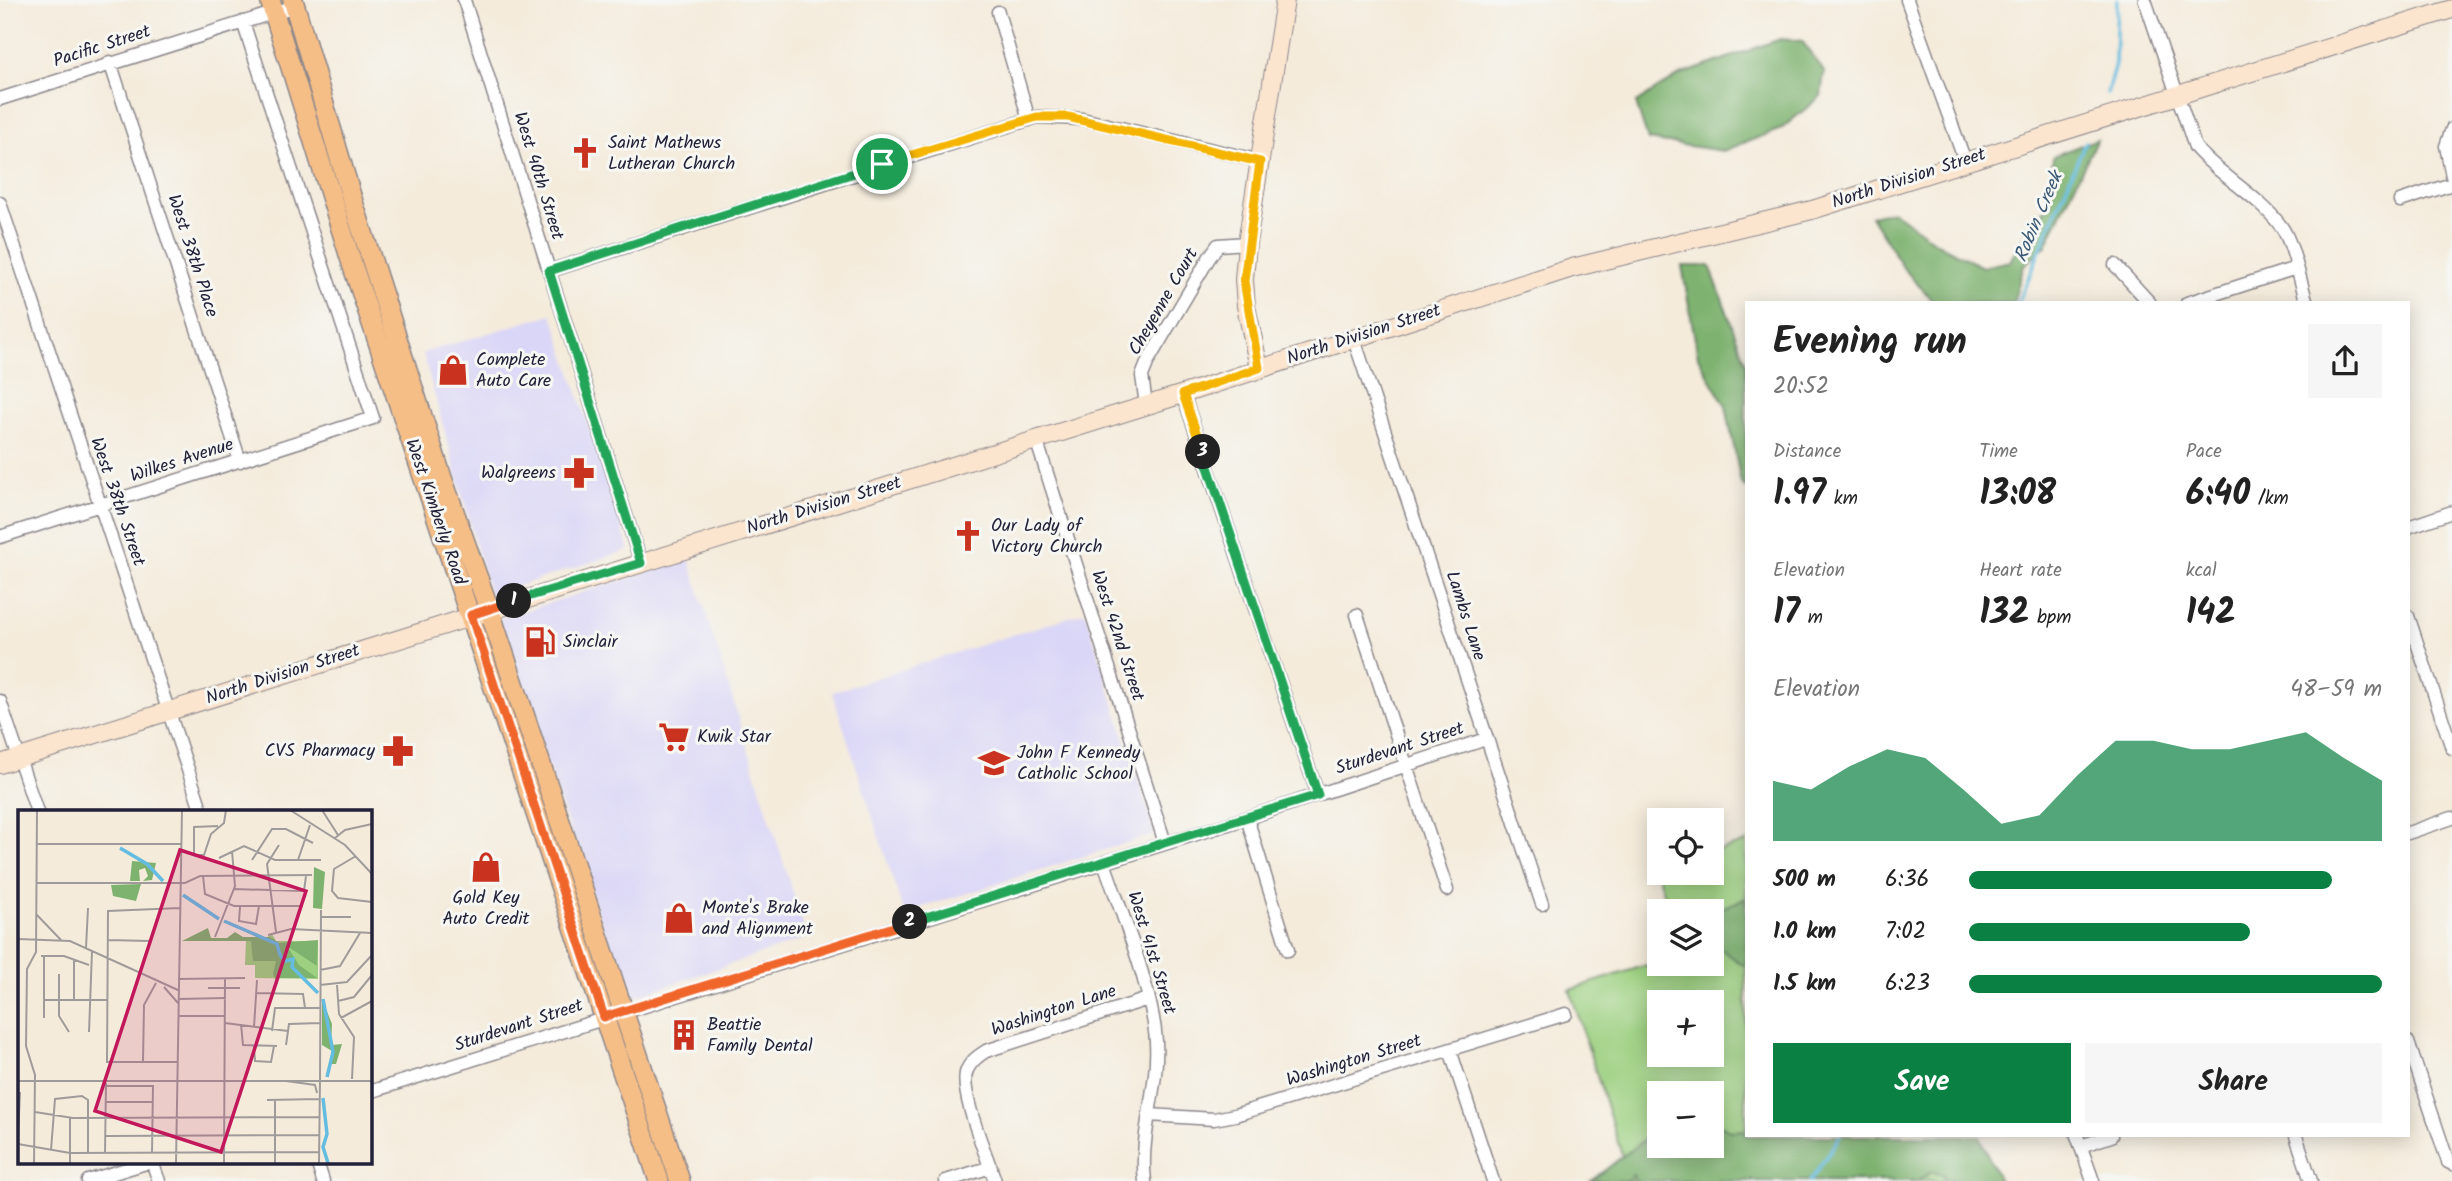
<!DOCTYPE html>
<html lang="en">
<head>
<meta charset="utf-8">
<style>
  body { margin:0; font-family:Kalam,sans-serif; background:#f6f6f6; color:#222; height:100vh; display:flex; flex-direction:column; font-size:26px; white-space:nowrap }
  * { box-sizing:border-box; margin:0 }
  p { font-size:23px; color:#767676 }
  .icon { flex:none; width:38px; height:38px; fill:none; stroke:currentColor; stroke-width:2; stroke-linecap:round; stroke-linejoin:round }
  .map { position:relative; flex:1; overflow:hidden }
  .sheet { position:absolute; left:1745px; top:301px; width:665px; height:836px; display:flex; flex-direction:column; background:#fff; border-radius:0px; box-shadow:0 4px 18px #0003 }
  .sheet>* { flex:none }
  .tools { position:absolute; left:1647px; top:808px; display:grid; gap:14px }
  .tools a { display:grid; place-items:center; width:77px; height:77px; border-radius:0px; background:#fff; box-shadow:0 4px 18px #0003; font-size:35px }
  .pin { position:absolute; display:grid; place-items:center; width:60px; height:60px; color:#fff; margin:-30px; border:4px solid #fff; border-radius:50%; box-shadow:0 2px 7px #0007 }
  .km { position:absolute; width:35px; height:35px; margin:-18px; border-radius:50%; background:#222; color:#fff; font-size:19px; line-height:35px; text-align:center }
  .round { display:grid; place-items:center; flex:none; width:74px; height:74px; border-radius:0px; background:#f6f6f6 }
  .overview { display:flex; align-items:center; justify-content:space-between; height:119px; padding:0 28px }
  h1 { font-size:38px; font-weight:700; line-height:52px }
  .figures { display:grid; grid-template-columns:repeat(3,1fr); gap:10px; height:119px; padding:7px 28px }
  .figures div { display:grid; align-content:center }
  .figures b { font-size:35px; font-weight:700 }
  .figures small { font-size:19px; font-weight:400 }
  .figures p { font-size:19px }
  .chart { height:196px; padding:14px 28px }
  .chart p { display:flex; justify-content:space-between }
  .chart svg { width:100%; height:126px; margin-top:7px; fill:#0b8043; opacity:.7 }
  .button { display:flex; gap:14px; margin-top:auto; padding:14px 28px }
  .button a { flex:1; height:80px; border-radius:0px; background:#0b8043; color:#fff; font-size:28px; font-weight:700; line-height:80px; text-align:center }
  .button a+a { background:#f6f6f6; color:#222 }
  ul { padding:0 28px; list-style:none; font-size:23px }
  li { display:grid; grid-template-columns:112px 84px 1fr; align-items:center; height:52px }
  li i { height:18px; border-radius:9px; background:#0b8043 }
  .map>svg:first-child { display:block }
  .built { fill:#dad6f7 }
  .green { fill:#9dd081; stroke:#60795e; stroke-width:2; fill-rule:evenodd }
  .forest { fill:#7eb26f; stroke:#506a55; stroke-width:2 }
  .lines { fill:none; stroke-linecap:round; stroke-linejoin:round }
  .stream { stroke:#64bce1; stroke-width:3.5 }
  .street-casing { stroke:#8b868b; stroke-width:15 }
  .secondary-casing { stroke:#8b868b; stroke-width:20 }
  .primary-casing { stroke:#8b868b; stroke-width:22 }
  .street { stroke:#fff; stroke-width:12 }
  .secondary { stroke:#fbe5cf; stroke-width:18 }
  .primary { stroke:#f6be87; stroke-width:19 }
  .split-1-casing { stroke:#fff; stroke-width:14 }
  .split-2-casing { stroke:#fff; stroke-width:14 }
  .split-3-casing { stroke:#fff; stroke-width:14 }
  .split-4-casing { stroke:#fff; stroke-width:14 }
  .split-1 { stroke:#22a559; stroke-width:9 }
  .split-2 { stroke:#f0652b; stroke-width:9 }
  .split-3 { stroke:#22a559; stroke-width:9 }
  .split-4 { stroke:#f5b400; stroke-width:9 }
  .labels { text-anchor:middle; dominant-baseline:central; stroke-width:6; stroke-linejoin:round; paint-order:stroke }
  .street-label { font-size:18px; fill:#22223b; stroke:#f6f6f2 }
  .poi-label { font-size:18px; fill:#22223b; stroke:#f6f6f2; text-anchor:start }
  .water-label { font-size:19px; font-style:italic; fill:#395875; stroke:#f6f6f2 }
  .inset-river { fill:none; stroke:#64bce1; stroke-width:3.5 }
  .inset-road { fill:none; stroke:#a09b9b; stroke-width:2 }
  .view { fill:#c2185b; fill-opacity:0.15; stroke:#c2185b; stroke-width:3.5 }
  .inset-edge { fill:none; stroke:#22223b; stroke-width:3.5 }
</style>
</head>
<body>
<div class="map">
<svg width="2452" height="1181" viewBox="0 0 2452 1181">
  <rect width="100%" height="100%" fill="#f6f6f2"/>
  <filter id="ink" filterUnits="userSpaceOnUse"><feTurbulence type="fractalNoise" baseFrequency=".0143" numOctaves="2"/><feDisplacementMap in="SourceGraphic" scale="14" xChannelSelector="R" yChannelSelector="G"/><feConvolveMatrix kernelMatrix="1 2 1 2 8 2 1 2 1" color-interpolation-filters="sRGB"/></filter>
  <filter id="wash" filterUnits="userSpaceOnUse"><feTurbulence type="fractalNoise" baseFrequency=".00686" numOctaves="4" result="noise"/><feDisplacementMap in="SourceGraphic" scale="28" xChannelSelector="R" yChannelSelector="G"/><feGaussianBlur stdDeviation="1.57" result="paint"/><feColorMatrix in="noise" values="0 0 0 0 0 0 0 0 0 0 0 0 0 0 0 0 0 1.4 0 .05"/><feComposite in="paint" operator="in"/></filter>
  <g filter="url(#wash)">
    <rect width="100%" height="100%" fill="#f4ebdb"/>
    <path class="built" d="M 552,314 L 629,550 L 490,595 L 423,353 Z
      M 689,559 L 807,938 L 627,999 L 499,619 Z
      M 1085,612 L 1155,834 L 904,913 L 832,692 Z"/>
    <path class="green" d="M 1746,842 L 1746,1136 L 1983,1181 L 1630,1181 L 1570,990 L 1659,961 L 1659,964 L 1712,964 L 1712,912 L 1669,912 L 1656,870 L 1659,869 L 1659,873 L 1712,873 L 1712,853 ZM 1659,1003 L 1712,1003 L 1712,1055 L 1659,1055 ZM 1659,1094 L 1712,1094 L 1712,1146 L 1659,1146 Z"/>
    <path class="forest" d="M 1780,39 L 1802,41 L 1824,72 L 1821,96 L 1781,129 L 1723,151 L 1648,140 L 1636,103 L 1678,76 Z
      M 2097,139 L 2045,247 L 2024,265 L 2013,303 L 1935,303 L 1904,269 L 1871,216 L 1893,211 L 1935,242 L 1982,267 L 2010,261 L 2029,226 L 2051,203 L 2053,156 Z
      M 1682,266 L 1710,266 L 1746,363 L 1746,488 L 1741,483 L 1726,406 L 1698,357 Z
      M 1746,898 L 1746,967 L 1718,947 L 1713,922 L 1719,909 Z
      M 1712,1121 L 1732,1131 L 1746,1130 L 1746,1136 L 1980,1136 L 1999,1181 L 1944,1181 L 1944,1175 L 1932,1172 L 1916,1181 L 1635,1181 L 1633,1175 L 1629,1181 L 1591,1181 L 1659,1128 L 1659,1146 L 1712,1146 Z"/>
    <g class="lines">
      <path class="stream" d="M 2107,93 L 2115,64 L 2117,0
        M 2018,303 L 2085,142
        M 1810,1181 L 1840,1136"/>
    </g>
  </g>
  <g filter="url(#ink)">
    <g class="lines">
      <defs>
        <path id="street" d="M 464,0 L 641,563
          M 1907,0 L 1965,161
          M 2145,0 L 2195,147 C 2220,176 2256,194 2280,225 C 2293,241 2300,282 2307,303
          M 998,12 L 1029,120
          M 110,62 L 240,461
          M 0,99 L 295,6
          M 2452,129 L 2446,146 L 2452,176
          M 2400,201 L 2452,184
          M 0,203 L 202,812
          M 2115,265 L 2150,303
          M 549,271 L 1037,117 L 1082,119 L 1260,161
          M 2187,303 L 2296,268
          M 1354,339 L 1542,904
          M 1183,394 L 1318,795
          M 1146,405 L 1142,376 L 1148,361 L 1209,258 L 1218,245 L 1247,243
          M 1036,439 L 1165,843
          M 2408,527 L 2452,512
          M 0,537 L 373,418 L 243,22
          M 1357,615 L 1447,890
          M 2408,616 L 2452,748
          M 0,701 L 37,812
          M 1247,818 L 1288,950
          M 2408,833 L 2452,818
          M 1104,862 C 1121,913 1153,990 1156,1042 C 1159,1088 1139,1135 1145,1181
          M 2408,1042 L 2448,1162 L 2452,1164
          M 1450,1050 L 1493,1181
          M 369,1092 L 1247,818 L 1480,741
          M 1149,1115 L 1214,1119 L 1235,1115 L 1566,1014
          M 2077,1136 L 2093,1181
          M 2296,1136 L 2311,1181
          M 2081,1146 L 2111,1136
          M 152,1162 L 159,1181
          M 317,1162 L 323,1181
          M 88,1181 L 149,1162
          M 946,1181 L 991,1167
          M 995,1181 C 988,1158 958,1091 967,1070 C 971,1061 978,1056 986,1051 L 1148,999"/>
        <path id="secondary" d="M 1259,368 L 1246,306 L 1244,280 L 1247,243 L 1285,0
          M 0,764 L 1183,394 L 1572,268 L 1812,210 L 2452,9"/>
        <path id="primary" d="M 270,0 L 352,264 L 659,1181
          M 293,0 L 352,199 L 442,478 L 489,609 L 680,1181"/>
      </defs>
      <use href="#street" class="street-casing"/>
      <use href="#secondary" class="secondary-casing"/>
      <use href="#primary" class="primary-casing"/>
      <use href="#street" class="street"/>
      <use href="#secondary" class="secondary"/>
      <use href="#primary" class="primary"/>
    </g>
  </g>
  <g class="lines" filter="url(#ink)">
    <defs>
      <path id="split-1" d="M 514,601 L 641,563 L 549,271 L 882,164"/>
      <path id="split-2" d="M 514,601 L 471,615 L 604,1017 L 910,922"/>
      <path id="split-3" d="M 910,922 L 1318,795 L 1203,452"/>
      <path id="split-4" d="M 882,164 L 1037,117 L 1068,117 L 1260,162 L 1244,281 L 1259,368 L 1183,394 L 1203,452"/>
    </defs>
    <use href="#split-1" class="split-1-casing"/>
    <use href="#split-2" class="split-2-casing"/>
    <use href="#split-3" class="split-3-casing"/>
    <use href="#split-4" class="split-4-casing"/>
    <use href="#split-1" class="split-1"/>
    <use href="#split-2" class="split-2"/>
    <use href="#split-3" class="split-3"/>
    <use href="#split-4" class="split-4"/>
  </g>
  <defs>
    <symbol id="church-bare" viewBox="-9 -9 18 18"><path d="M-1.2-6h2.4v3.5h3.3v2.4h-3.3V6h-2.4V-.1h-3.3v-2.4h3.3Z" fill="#c8321e" stroke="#f6f6f2" stroke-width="2.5" paint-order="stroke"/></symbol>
    <symbol id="shop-bare" viewBox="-9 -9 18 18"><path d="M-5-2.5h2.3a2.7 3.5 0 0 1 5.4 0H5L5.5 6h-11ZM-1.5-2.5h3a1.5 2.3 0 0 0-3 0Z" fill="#c8321e" stroke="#f6f6f2" stroke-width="2.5" paint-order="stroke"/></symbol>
    <symbol id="pharmacy-bare" viewBox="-9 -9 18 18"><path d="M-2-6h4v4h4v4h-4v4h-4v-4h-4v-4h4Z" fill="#c8321e" stroke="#f6f6f2" stroke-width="2.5" paint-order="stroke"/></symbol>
    <symbol id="fuel-bare" viewBox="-9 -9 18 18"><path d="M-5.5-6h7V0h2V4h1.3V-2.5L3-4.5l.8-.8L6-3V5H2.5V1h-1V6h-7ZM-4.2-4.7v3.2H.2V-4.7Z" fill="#c8321e" stroke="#f6f6f2" stroke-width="2.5" paint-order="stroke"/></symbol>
    <symbol id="supermarket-bare" viewBox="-9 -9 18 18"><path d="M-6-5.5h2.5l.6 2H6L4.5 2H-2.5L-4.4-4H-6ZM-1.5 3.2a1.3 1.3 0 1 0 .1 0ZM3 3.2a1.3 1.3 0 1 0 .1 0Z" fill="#c8321e" stroke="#f6f6f2" stroke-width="2.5" paint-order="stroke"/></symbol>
    <symbol id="school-bare" viewBox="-9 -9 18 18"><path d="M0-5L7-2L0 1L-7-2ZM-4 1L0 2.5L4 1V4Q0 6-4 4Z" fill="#c8321e" stroke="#f6f6f2" stroke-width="2.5" paint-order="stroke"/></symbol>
    <symbol id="building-bare" viewBox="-9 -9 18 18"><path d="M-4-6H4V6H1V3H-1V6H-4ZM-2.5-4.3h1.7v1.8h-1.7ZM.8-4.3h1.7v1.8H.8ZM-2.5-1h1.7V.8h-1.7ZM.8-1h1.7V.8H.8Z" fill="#c8321e" stroke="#f6f6f2" stroke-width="2.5" paint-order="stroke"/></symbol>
  </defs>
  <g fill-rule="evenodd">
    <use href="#church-bare" x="563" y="131" width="44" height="44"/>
    <use href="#shop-bare" x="431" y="348" width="44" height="44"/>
    <use href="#pharmacy-bare" x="557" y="451" width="44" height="44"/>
    <use href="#church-bare" x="946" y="514" width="44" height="44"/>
    <use href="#fuel-bare" x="518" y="620" width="44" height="44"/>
    <use href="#supermarket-bare" x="652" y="715" width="44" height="44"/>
    <use href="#pharmacy-bare" x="376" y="729" width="44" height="44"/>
    <use href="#school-bare" x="972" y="741" width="44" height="44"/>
    <use href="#shop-bare" x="464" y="845" width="44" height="44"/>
    <use href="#shop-bare" x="657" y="896" width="44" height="44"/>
    <use href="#building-bare" x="662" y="1013" width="44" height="44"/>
  </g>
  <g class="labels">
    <g class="street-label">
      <text transform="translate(102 47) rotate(-18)">Pacific Street</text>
      <text transform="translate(538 176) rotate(73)">West 40th Street</text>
      <text transform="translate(1909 179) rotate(-18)">North Division Street</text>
      <text transform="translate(192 256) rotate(72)">West 38th Place</text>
      <text transform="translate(1164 302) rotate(-60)">Cheyenne Court</text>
      <text transform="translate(1364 335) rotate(-18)">North Division Street</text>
      <text transform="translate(182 461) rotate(-18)">Wilkes Avenue</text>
      <text transform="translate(117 502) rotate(71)">West 38th Street</text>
      <text transform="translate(824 506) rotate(-17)">North Division Street</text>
      <text transform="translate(435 512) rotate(71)">West Kimberly Road</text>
      <text transform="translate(1465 616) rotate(72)">Lambs Lane</text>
      <text transform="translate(1117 636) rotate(72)">West 42nd Street</text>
      <text transform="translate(283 675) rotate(-18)">North Division Street</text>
      <text transform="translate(1400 749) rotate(-18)">Sturdevant Street</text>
      <text transform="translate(1151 953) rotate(73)">West 41st Street</text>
      <text transform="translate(1054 1011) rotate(-18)">Washington Lane</text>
      <text transform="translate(519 1026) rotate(-18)">Sturdevant Street</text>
      <text transform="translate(1354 1061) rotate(-17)">Washington Street</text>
    </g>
    <g class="poi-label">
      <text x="608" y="143">Saint Mathews<tspan x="608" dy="21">Lutheran Church</tspan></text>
      <text x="476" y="360">Complete<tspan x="476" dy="21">Auto Care</tspan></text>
      <text x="556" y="473" text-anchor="end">Walgreens</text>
      <text x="991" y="526">Our Lady of<tspan x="991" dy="21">Victory Church</tspan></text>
      <text x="563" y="642">Sinclair</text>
      <text x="697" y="737">Kwik Star</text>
      <text x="375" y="751" text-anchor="end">CVS Pharmacy</text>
      <text x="1017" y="753">John F Kennedy<tspan x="1017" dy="21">Catholic School</tspan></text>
      <text x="486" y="898" text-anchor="middle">Gold Key<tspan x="486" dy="21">Auto Credit</tspan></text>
      <text x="702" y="908">Monte's Brake<tspan x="702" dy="21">and Alignment</tspan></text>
      <text x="707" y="1025">Beattie<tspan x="707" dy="21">Family Dental</tspan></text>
    </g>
    <g class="water-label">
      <text transform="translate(2039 217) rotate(-67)">Robin Creek</text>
    </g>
  </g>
  <g transform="translate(18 810)">
    <rect width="354" height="354" fill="#f4ebdb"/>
    <path d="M 254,124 L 258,131 L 300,131 L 300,169 L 237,168 L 237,155 L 227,155 L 228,130 L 245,130 Z" fill="#9dd081"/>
    <path d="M 114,51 L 138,53 L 134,70 L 125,71 L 130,66 L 127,58 L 121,60 L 122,71 L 112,71 ZM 296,57 L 307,62 L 304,99 L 295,98 ZM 123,74 L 118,91 L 95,86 L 93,75 ZM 190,118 L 193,128 L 209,128 L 217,122 L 225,127 L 252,127 L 261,133 L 300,130 L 299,156 L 269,136 L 281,155 L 299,168 L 260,168 L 260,175 L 255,164 L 258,151 L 235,151 L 233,131 L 164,131 ZM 304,189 L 314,214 L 313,235 L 324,234 L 318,254 L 313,254 L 314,241 L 304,235 Z" fill="#7eb26f"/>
    <path class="inset-river" d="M 102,38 L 129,54 L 145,71M 165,85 L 201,109M 206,111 L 259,134 L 262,145 L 267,151 L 275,149 L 274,157 L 300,183M 305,189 L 315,242 L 309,267M 305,288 L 309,324 L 305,337 L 310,353"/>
    <path class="inset-road" d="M 272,0 L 327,35 L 354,64M 304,0 L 320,25M 200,16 L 176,17 L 176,45 L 186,45 L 193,24 L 206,13 L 208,0M 317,28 L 327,20 L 354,14M 19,34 L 163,34M 338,46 L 316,59 L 314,81 L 320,88 L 354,92M 201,48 L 226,36 L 257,50 L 303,50M 234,50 L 254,19 L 268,19 L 295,33M 280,50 L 292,15M 185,66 L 187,84 L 216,96 L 285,96M 18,73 L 167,73 L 182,66 L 294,65M 215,79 L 286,81 L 288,66M 222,97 L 221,111 L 238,114 L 241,96M 18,104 L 43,130M 303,107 L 333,107M 258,122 L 249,54 L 261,35M 250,125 L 273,119 L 354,123M 197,127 L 217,76 L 214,41M 0,129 L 52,131 L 160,180M 90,130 L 132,131M 68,138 L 70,98M 23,146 L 46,146 L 71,155M 302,160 L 322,156 L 342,123M 41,164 L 41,206 L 51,222M 160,169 L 227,168M 302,175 L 329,172 L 354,145M 319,175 L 321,204 L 336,227 L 334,269M 146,177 L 160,193M 190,178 L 222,178M 239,183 L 285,184 L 287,198M 160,189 L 208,188M 26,190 L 89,190M 56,190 L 56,150M 320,191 L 336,187 L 354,165M 160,206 L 207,206M 26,208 L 26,146M 323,208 L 354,191M 207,213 L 270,221M 223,214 L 225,235 L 259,236M 236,217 L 239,170M 254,221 L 257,198 L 302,198M 71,222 L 74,141M 268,235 L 271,214 L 302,213M 236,236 L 237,251 L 253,252 L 256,236M 125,252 L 126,195 L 138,173M 160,252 L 89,252 L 90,101 L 162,98M 302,269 L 303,100M 0,271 L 354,271M 268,271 L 297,275 L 299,283M 88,276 L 135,276 L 134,343M 249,290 L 302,289M 88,292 L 135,292M 17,302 L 55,308 L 301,307M 88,326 L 301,325M 0,329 L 2,282M 0,334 L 52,343 L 301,342M 33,340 L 37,289 L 64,286 L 70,290 L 70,343M 87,343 L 88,273M 16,353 L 17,265 L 8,236 L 9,159 L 18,142 L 19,0M 52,353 L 52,308M 158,353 L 164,0M 206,353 L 207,169M 257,353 L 257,289M 301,353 L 302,269"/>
    <path class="view" d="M 162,40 L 288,81 L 203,342 L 77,301 Z"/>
    <rect width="354" height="354" class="inset-edge"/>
  </g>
</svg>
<div class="tools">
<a><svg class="icon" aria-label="locate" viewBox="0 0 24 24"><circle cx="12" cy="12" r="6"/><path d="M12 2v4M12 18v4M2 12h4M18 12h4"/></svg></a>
<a><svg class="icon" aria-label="layers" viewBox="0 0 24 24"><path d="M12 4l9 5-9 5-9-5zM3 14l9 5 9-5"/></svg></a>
<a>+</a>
<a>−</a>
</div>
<div class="pin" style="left:882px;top:164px;background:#1e9e55"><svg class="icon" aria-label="arrive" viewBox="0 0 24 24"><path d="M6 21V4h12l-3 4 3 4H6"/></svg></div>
<b class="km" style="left:514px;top:601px">1</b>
<b class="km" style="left:910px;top:922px">2</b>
<b class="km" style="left:1203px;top:452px">3</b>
<section class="sheet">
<div class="overview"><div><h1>Evening run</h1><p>20:52</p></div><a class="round"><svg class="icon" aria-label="share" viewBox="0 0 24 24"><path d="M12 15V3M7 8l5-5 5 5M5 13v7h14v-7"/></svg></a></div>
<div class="figures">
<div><p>Distance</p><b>1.97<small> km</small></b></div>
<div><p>Time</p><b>13:08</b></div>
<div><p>Pace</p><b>6:40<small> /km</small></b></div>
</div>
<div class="figures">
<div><p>Elevation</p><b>17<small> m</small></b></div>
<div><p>Heart rate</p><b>132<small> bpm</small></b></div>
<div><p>kcal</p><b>142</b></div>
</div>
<div class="chart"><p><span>Elevation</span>48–59 m</p>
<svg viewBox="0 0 160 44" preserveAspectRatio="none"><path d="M0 44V23L10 26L20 18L30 12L40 15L50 26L60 38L70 35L80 21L90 9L100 9L110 12L120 12L130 9L140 6L150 15L160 23V44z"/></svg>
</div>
<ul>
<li><b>500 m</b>6:36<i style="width:88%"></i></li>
<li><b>1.0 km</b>7:02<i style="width:68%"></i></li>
<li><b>1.5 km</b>6:23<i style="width:100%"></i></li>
</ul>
<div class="button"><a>Save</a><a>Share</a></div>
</section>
</div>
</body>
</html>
